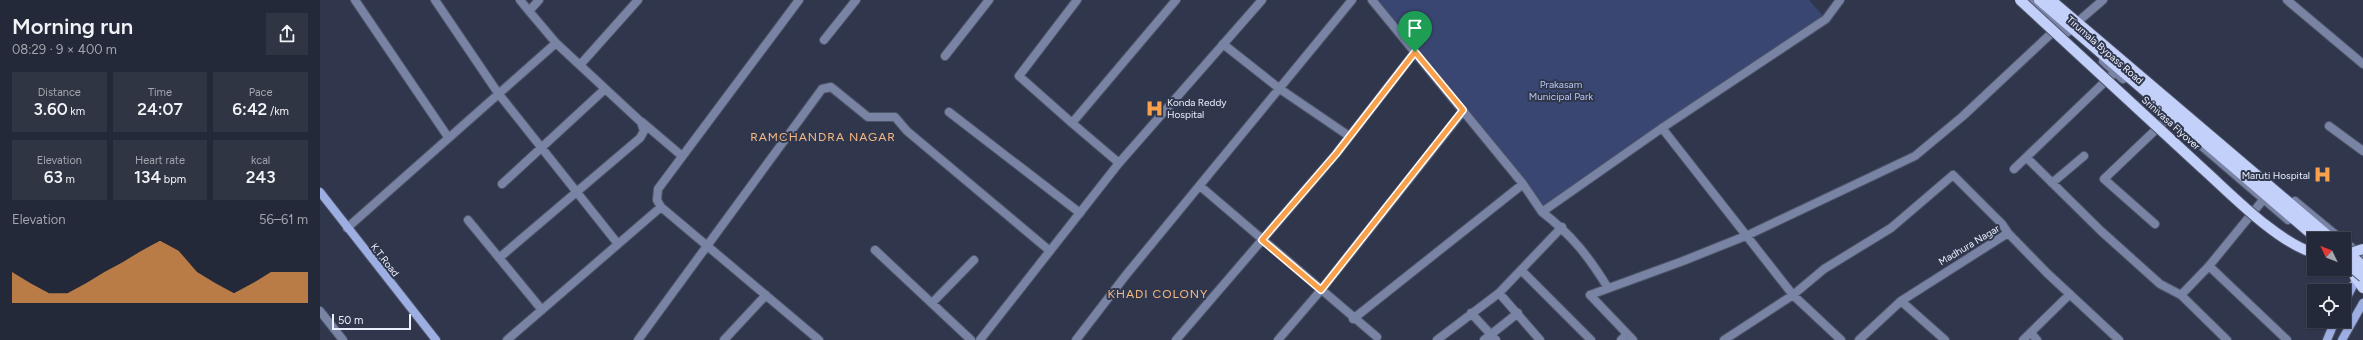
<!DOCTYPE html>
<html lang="en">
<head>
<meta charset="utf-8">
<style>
  body { margin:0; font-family:Figtree,sans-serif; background:#303544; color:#f1f3f6; height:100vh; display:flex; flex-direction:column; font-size:15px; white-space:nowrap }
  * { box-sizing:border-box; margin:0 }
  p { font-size:13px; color:#a3a6ae }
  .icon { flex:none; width:22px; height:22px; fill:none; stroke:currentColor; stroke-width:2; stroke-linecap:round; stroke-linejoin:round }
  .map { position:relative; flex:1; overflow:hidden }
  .drawer { display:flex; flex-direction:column; background:#242939; width:320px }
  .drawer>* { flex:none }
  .needle { width:26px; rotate:313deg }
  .buttons { position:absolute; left:1987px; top:232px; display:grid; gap:8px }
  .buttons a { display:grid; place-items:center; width:44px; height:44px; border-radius:0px; background:#242939; box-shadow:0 1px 3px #0004,0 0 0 1px #414553; font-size:20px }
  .scale { position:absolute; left:12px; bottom:10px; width:79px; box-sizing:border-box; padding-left:4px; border:2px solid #eaeffd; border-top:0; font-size:11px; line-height:14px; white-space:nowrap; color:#eaeffd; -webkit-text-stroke:3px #30374c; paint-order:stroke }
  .pin { position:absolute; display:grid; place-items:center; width:34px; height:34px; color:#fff; margin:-41px -17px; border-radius:50% 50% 50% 0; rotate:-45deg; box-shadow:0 0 4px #0007 }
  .pin .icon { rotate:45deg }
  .round { display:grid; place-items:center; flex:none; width:42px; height:42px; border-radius:0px; background:#303544 }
  .summary { display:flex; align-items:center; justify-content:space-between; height:68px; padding:0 12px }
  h1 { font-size:22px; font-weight:600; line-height:30px }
  .metrics { display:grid; grid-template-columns:repeat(3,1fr); gap:6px; height:68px; padding:4px 12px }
  .metrics div { display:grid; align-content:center; border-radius:0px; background:#303544; text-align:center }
  .metrics b { font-size:17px; font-weight:600 }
  .metrics small { font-size:11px; font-weight:400 }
  .metrics p { font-size:11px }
  .chart { height:112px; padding:8px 12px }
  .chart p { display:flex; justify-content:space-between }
  .chart svg { width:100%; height:72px; margin-top:4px; fill:#f9a04c; opacity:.7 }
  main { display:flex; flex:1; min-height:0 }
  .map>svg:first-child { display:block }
  .green { fill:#3a4672 }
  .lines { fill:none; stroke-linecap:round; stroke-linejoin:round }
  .minor-casing { stroke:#4e5468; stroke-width:10 }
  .tertiary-casing { stroke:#4e5468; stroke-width:10 }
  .secondary-casing { stroke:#4e5468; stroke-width:10 }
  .primary-casing { stroke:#4e5468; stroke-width:12 }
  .minor { stroke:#7984a5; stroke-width:8 }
  .tertiary { stroke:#7984a5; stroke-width:8 }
  .secondary { stroke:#9daee3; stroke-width:8 }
  .primary { stroke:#c3d0f9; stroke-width:10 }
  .primary-bridge-casing { stroke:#4e5468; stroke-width:12; stroke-linecap:butt }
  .primary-bridge { stroke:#c3d0f9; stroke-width:10 }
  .route-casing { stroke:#fff; stroke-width:8 }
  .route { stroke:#f9a04c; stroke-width:5 }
  .labels { text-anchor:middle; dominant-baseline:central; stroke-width:4; stroke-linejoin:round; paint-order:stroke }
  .street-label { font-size:10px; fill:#eaeffd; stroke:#30374c }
  .park-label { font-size:10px; fill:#b9c6ef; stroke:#30374c }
  .poi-label { font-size:10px; fill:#eaeffd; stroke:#30374c; text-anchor:start }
  .quarter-label { font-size:12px; letter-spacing:1px; fill:#f7b984; stroke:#30374c }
</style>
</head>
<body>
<main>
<section class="drawer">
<div class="summary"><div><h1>Morning run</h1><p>08:29 · 9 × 400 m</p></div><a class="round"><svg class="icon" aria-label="share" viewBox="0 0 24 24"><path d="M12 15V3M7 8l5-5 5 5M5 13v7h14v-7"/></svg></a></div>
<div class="metrics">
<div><p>Distance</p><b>3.60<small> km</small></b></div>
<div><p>Time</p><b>24:07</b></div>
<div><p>Pace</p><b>6:42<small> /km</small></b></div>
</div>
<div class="metrics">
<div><p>Elevation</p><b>63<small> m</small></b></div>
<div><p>Heart rate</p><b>134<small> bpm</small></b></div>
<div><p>kcal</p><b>243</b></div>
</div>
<div class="chart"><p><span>Elevation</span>56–61 m</p>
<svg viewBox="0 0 160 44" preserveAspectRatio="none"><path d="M0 44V25L10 32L20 38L30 38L40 32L50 25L60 19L70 12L80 6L90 12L100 25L110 32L120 38L130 32L140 25L150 25L160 25V44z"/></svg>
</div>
</section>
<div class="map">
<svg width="2043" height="340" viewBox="0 0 2043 340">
  <rect width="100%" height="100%" fill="#30374c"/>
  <path class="green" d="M 1052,0 L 1489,0 L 1506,19 L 1222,212 Z"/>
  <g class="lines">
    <defs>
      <path id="minor" d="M 35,0 L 128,137
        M 115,0 L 178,93 L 298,244
        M 200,0 L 209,11
        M 479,0 L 338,189 L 337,200 L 341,207 L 499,340
        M 1052,0 L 1203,184 L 1222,212 L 1342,128 L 1506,19 L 1520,0
        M 1967,0 L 2043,64
        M 1761,19 L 1783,0
        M 504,40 L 536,0
        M 903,44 L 960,89 L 1029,136
        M 625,56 L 669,0
        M 260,65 L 318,0
        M 629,112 L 760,213
        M 322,122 L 362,156
        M 752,123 L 699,76 L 757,0
        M 2009,126 L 2043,151
        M 1342,128 L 1473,295 L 1521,340
        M 1707,158 L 1781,231 L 1840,284 L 1861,295 L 1907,340
        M 799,163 L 752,123 L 856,0
        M 1694,169 L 1795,72
        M 1732,183 L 1764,156
        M 182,184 L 285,89
        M 880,186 L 1057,337
        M 1222,212 C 1252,235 1269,257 1288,288
        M 148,220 L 222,310
        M 1835,224 L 1784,179 L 1848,118
        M 27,228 L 236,43
        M 555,250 L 651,340
        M 179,258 L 320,138 L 324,131 L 321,122 L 236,43 L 209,11 L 219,0
        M 1889,266 L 1967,340
        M 1201,270 L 1271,340
        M 1179,293 L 1220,340
        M 1861,295 L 1889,266 L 1943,200
        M 1581,301 L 1625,340
        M 612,303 L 654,260
        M 0,311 L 23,340
        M 1151,313 L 1176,340
        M 1033,319 L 1203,184
        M 1711,333 L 1717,340
        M 187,340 L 341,207
        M 318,340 L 502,89 L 511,87 L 548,117 L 575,117 L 587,131 L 730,251
        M 404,340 L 446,295
        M 756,340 L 806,275 L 1032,0
        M 856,340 L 1016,154 L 1095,52
        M 958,340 L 1001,290 L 1143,111
        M 1117,340 L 1179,293 L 1242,227
        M 1164,340 L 1198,313
        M 1301,340 L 1307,334
        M 1313,340 L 1270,295 L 1363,261 L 1428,235 L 1595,156 L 1643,116 L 1737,28
        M 1404,340 L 1473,295 L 1504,269 L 1571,228 L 1633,175 L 1682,224 L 1688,233
        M 1539,340 L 1581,301 L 1688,233 L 1727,273 L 1799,340
        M 1703,340 L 1750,294"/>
      <path id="tertiary" d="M 1709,0 L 1748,32
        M 1783,61 L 1803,79
        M 1850,119 L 1968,220
        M 1975,201 L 2021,239
        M 2024,241 L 2043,257
        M 660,340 L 799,163 L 942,0"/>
      <path id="secondary" d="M 0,192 L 116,340
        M 2024,303 L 2036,280
        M 2007,340 L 2015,321
        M 2022,340 L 2043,303"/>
      <path id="primary" d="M 1719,0 L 1997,239
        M 1731,0 L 2012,239
        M 2039,264 L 2035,277 L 2043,288"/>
    </defs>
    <use href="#minor" class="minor-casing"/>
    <use href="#tertiary" class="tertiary-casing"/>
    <use href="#secondary" class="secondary-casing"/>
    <use href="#primary" class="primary-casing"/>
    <use href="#minor" class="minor"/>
    <use href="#tertiary" class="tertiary"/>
    <use href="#secondary" class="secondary"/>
    <use href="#primary" class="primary"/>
    <defs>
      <path id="primary-bridge" d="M 1700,0 C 1761,57 1822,113 1883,169 C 1912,195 1957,242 1994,253
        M 2024,249 L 2043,266
        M 2024,255 L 2043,249
        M 2024,261 L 2043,277"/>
    </defs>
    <use href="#primary-bridge" class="primary-bridge-casing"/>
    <use href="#primary-bridge" class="primary-bridge"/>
  </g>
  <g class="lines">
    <defs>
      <path id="route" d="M 1095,52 L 1143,110 L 1001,290 L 942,240 L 1016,154 Z"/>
    </defs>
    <use href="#route" class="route-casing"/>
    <use href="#route" class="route"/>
  </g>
  <defs>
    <symbol id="hospital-bare" viewBox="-9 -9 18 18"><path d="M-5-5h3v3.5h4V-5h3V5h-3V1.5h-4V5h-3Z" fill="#f9a04c" stroke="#30374c" stroke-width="2.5" paint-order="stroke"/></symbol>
  </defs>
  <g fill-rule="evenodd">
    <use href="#hospital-bare" x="822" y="96" width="25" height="25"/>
    <use href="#hospital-bare" x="1990" y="162" width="25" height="25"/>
  </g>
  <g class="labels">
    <g class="street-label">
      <text transform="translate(1785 50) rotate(41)">Tirumala Bypass Road</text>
      <text transform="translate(1851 123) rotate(42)">Srinivasa Flyover</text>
      <text transform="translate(1649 245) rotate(-31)">Madhura Nagar</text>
      <text transform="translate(65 260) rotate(52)">K.T.Road</text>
    </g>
    <g class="park-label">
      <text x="1241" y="84">Prakasam<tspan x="1241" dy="12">Municipal Park</tspan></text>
    </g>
    <g class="poi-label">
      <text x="847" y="102">Konda Reddy<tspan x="847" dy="12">Hospital</tspan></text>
      <text x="1990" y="175" text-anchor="end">Maruti Hospital</text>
    </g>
    <g class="quarter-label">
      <text x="503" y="137">RAMCHANDRA NAGAR</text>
      <text x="838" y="294">KHADI COLONY</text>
    </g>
  </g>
</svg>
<div class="buttons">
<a><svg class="needle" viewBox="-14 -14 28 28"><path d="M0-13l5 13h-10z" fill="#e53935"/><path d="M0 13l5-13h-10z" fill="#a3a6ae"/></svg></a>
<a><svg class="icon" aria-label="locate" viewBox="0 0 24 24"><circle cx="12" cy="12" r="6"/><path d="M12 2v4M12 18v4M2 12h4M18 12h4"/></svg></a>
</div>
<div class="scale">50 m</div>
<div class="pin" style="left:1095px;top:52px;background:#1e9e55"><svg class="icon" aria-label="arrive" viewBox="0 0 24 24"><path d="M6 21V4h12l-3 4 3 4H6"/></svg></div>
</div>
</main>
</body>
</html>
